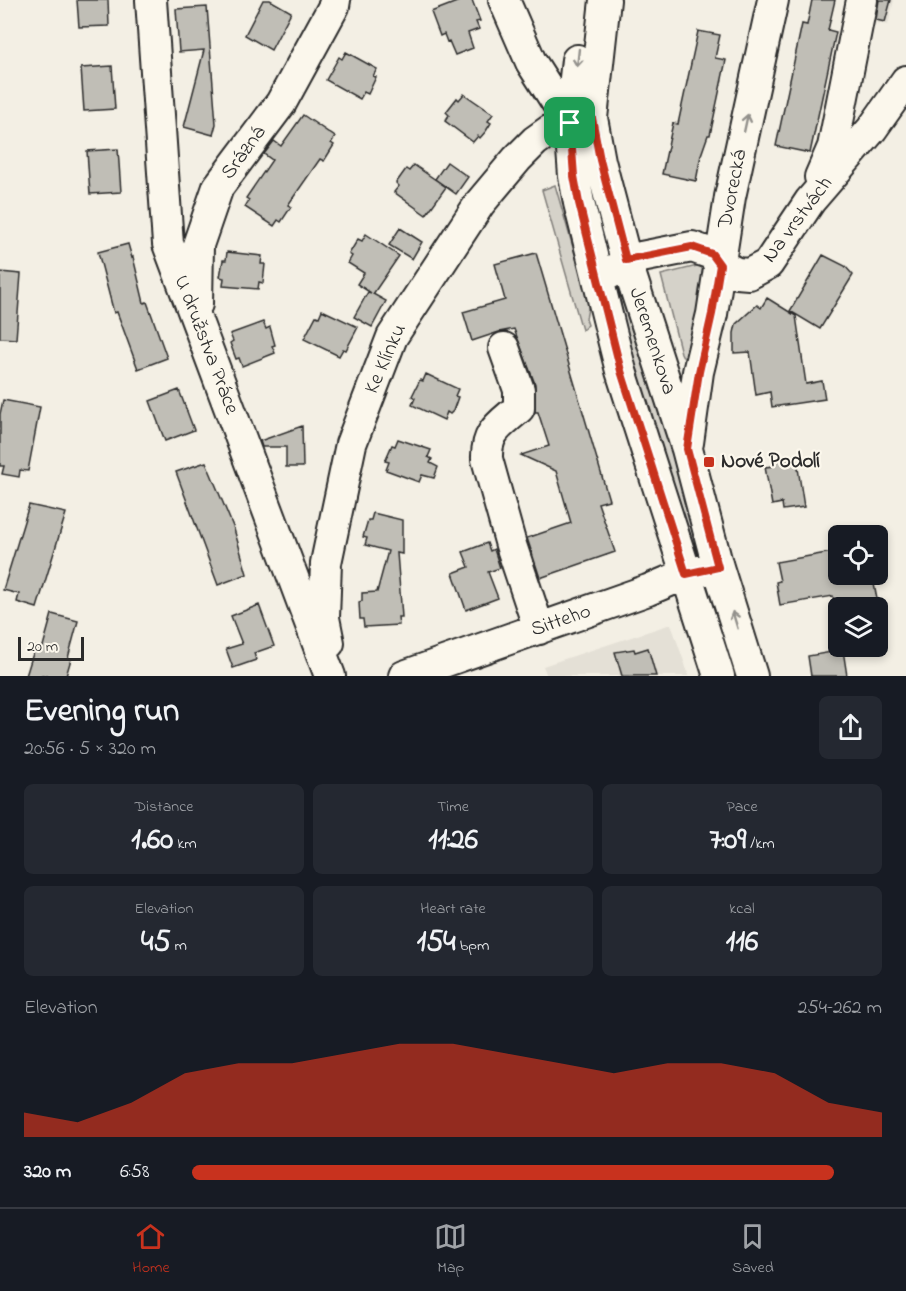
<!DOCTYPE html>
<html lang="en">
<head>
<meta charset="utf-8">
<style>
  body { margin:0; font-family:"Indie Flower",sans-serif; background:#242831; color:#f1f3f6; height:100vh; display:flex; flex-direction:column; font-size:22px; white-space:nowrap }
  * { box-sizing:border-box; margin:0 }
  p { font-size:20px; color:#9ea1a6 }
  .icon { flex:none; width:33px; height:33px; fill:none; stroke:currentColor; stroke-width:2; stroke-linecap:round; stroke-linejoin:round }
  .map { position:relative; height:676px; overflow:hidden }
  .details { display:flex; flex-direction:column; background:#171b24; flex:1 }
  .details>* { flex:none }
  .buttons { position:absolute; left:828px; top:525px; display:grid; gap:12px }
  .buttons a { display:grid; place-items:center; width:60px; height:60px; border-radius:9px; background:#171b24; box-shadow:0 3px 9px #0003; font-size:30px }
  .scale { position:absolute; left:18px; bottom:15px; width:66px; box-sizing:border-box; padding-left:6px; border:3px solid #2b2b2b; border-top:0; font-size:16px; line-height:21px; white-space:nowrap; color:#2b2b2b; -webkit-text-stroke:4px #fbf7ec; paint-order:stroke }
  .pin { position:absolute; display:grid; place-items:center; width:51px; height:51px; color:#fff; margin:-26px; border-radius:12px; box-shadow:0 3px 9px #0006 }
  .round { display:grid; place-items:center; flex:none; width:63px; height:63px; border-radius:9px; background:#242831 }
  .overview { display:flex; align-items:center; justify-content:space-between; height:102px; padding:0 24px }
  h1 { font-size:33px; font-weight:700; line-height:45px }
  .figures { display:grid; grid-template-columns:repeat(3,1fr); gap:9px; height:102px; padding:6px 24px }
  .figures div { display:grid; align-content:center; border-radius:9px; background:#242831; text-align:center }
  .figures b { font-size:30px; font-weight:700 }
  .figures small { font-size:16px; font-weight:400 }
  .figures p { font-size:16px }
  .chart { height:168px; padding:12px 24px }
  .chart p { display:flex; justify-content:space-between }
  .chart svg { width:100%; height:108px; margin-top:6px; fill:#c8321e; opacity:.7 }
  ul { padding:0 24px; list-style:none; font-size:20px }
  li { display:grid; grid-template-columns:96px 72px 1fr; align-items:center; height:45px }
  li i { height:15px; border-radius:8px; background:#c8321e }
  .dock { display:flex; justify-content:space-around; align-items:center; height:84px; border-top:2px solid #363941; background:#171b24; font-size:16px; color:#9ea1a6 }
  .dock a { display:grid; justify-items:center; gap:3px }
  .dock .selected { color:#c8321e }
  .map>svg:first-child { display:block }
  .built { fill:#e4e0d6 }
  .green { fill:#d5d2c9; stroke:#807e7a; stroke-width:1.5 }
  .building { fill:#c0beb6; stroke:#2b2b2b; stroke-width:1.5 }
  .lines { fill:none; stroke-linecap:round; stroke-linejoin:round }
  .minor-casing { stroke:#2b2b2b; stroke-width:34 }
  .minor { stroke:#fbf7ec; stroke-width:30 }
  .oneway { stroke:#93918c }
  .route-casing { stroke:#fff; stroke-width:12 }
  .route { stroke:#c8321e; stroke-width:8 }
  .poi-dot { fill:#c8321e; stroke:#fbf7ec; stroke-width:2 }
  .labels { text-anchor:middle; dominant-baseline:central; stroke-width:4.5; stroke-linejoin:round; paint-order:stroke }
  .street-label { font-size:21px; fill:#2b2b2b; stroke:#fbf7ec }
  .poi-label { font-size:21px; font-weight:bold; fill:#2b2b2b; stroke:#fbf7ec; text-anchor:start }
</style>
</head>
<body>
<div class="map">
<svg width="906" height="676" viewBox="0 0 906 676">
  <rect width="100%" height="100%" fill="#f3efe4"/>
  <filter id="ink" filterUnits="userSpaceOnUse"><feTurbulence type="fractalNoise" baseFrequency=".0167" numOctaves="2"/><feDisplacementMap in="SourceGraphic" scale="12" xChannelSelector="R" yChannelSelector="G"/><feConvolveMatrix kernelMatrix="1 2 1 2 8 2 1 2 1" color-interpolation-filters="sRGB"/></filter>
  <g filter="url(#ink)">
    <path class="built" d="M 866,0 L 894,0 L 888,25 L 862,21 Z
      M 671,624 L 689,676 L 547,676 L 543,666 Z"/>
    <path class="green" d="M 555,185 L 589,303 L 586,319 L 588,325 L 582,330 L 542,190 Z
      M 701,265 L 707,268 L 687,365 L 681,353 L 661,275 Z
      M 622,293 L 627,294 L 699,543 L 693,545 L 688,544 L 615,308 L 623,302 Z"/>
    <path class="building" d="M 77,0 L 108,0 L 109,26 L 79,27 Z
      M 263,0 L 270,0 L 291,12 L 271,50 L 245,35 Z
      M 462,0 L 472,0 L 480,21 L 476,22 L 479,29 L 468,33 L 473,48 L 455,55 L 449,41 L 447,42 L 444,34 L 440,36 L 431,12 Z
      M 812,0 L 835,0 L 828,30 L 836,32 L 810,153 L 776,146 L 802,24 L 807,25 Z
      M 879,0 L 891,0 L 885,22 L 876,20 Z
      M 207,7 L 216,124 L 213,135 L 184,127 L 204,50 L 179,52 L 176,9 Z
      M 698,31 L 720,35 L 715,58 L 726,60 L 710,135 L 708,135 L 701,155 L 696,181 L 662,174 L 673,123 L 678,124 Z
      M 346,52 L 377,69 L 373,76 L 376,77 L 368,94 L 364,92 L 360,99 L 326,80 L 339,57 L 342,59 Z
      M 112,66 L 115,109 L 84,111 L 81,68 Z
      M 464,94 L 493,114 L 488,121 L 491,123 L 486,131 L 480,138 L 478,136 L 473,142 L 445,121 L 449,115 L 446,112 L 457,98 L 459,100 Z
      M 303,115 L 335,137 L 331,143 L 334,145 L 324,161 L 320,159 L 288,205 L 291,207 L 281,222 L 278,220 L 274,226 L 245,207 L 249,200 L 246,198 L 272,160 L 264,154 L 274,141 L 281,146 Z
      M 118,149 L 121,192 L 90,194 L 87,151 Z
      M 447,162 L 468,177 L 456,194 L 435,179 Z
      M 414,165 L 446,187 L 426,215 L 394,192 L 399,186 L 396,183 L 406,169 L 409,171 Z
      M 400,228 L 422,242 L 412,259 L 389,245 Z
      M 366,234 L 399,256 L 373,294 L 386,301 L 372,327 L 354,317 L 368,292 L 371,293 L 357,284 L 364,273 L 348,263 L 352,256 L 349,254 L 358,239 L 362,241 Z
      M 128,244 L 132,258 L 133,257 L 144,303 L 147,302 L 167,358 L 138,369 L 117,312 L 114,313 L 98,252 Z
      M 227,252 L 262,256 L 261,264 L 265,264 L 263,283 L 259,282 L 258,289 L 223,286 L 224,278 L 220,277 L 223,260 L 226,260 Z
      M 536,253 L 609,500 L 598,503 L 615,552 L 540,578 L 527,538 L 571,523 L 556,471 L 521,455 L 549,446 L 538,412 L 535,412 L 535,384 L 514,329 L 499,332 L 472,341 L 463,312 L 505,300 L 495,264 Z
      M 823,255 L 845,266 L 853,275 L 820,329 L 790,311 Z
      M 0,272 L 21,274 L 16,339 L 0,338 Z
      M 767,298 L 796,316 L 806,384 L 822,381 L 825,399 L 772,407 L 770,392 L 756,395 L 750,352 L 734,353 L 734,333 L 736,324 L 757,305 L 761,308 Z
      M 322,310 L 358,327 L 346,350 L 343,349 L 339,356 L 304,339 L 316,316 L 319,317 Z
      M 263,322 L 266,329 L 270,327 L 275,345 L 272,346 L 275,353 L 242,366 L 239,358 L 236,359 L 230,343 L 233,341 L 230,334 Z
      M 426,374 L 458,389 L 455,396 L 458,397 L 453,411 L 450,414 L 447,412 L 444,420 L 412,405 L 415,398 L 412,396 L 420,380 L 423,381 Z
      M 179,390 L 194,430 L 165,441 L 150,401 Z
      M 3,400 L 40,407 L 28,471 L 20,470 L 19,477 L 2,474 L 4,466 L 0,466 L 0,414 Z
      M 302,426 L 303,467 L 286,467 L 286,447 L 262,447 L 260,441 Z
      M 398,439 L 431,450 L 428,457 L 432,459 L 430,463 L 438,467 L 434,478 L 422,475 L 419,482 L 386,470 L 389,462 L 385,461 L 392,445 L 395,446 Z
      M 796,455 L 804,507 L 783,510 L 782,503 L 772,505 L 765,467 L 774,466 L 773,459 Z
      M 206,462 L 234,529 L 247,574 L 218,585 L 176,472 Z
      M 29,505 L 66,513 L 37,608 L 17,602 L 19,594 L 3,590 Z
      M 373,513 L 402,520 L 402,554 L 397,553 L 402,617 L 398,617 L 399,625 L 364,627 L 363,619 L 360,619 L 359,602 L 362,601 L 362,593 L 377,592 L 388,551 L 365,545 L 367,538 L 363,537 L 368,520 L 371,520 Z
      M 487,543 L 490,551 L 494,549 L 500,568 L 488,572 L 498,598 L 466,610 L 453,573 L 469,567 L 463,552 Z
      M 838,551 L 838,574 L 872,574 L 877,599 L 834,605 L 833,596 L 780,605 L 776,582 L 780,581 L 776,562 Z
      M 259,605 L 274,646 L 254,653 L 256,660 L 233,668 L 226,649 L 242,644 L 231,616 Z
      M 52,614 L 78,621 L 68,658 L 71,659 L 66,676 L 26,676 L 35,647 L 42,650 Z
      M 648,648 L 656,676 L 622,676 L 615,652 L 634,649 L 635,652 Z
      M 843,650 L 847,676 L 811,676 L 808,656 Z"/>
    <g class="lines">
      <defs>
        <path id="minor" d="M 151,0 L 168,244 L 330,676
          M 504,0 L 531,62 L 570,123
          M 605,0 L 592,118 L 600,161 L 626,260 L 687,449 L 718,567 L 752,676
          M 577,60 L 570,123 L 574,176 L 579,203 L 621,371 L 719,676
          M 820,177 L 833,147 L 862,0
          M 611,273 L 626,260 L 692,247 L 712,254 L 720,265 L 737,273 L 749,274 L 768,264 L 810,201 L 872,129 L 906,81
          M 197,304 L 198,245 L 218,187 L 281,103 L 334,6 L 335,0
          M 504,348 L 519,390 L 519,408 C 500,425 486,431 487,459 L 511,545 L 539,629
          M 688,443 L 698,372 L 712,314 L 730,197 L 773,0
          M 329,643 L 324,618 L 326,563 L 351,444 L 392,337 L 480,203 L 517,159 L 535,141 L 549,131 L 570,123 L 587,119
          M 404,676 L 648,590 L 686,574 L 707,569"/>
      </defs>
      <use href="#minor" class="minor-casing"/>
      <use href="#minor" class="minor"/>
    </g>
    <defs><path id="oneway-shaft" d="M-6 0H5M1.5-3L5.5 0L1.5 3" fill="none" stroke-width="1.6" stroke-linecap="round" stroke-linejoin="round" transform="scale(1.5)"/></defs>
    <g class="oneway">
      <use href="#oneway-shaft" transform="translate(578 58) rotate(96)"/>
      <use href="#oneway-shaft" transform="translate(746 123) rotate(-78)"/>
      <use href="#oneway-shaft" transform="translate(735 620) rotate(-107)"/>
    </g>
  </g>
  <g class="lines" filter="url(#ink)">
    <defs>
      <path id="route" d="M 592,118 L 600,160 L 626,260 L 692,247 L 712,254 L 720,265 L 712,314 L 699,372 L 687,449 L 718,567 L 686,574 L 621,371 L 579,203 L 574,176 L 570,123 Z"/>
    </defs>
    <use href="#route" class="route-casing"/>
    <use href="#route" class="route"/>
  </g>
  <rect class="poi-dot" x="703" y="456" width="12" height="12" rx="3"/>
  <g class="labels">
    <g class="street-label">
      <text transform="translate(244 153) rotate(-54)">Srázná</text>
      <text transform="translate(733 189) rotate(-79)">Dvorecká</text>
      <text transform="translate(798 220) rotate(-53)">Na vrstvách</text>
      <text transform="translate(652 341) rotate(72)">Jeremenkova</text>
      <text transform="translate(206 345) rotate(69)">U družstva Práce</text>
      <text transform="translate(386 359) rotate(-66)">Ke Klínku</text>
      <text transform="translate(561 621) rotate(-19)">Sitteho</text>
    </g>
    <g class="poi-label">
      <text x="721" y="462">Nové Podolí</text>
    </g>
  </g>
</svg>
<div class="buttons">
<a><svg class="icon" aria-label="locate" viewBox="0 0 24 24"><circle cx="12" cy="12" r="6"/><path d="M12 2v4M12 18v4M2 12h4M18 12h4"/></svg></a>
<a><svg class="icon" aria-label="layers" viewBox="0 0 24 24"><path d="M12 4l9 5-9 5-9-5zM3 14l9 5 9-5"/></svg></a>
</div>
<div class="scale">20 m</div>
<div class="pin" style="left:570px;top:123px;background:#1e9e55"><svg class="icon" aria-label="arrive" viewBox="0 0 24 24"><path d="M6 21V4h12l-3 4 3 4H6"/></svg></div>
</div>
<section class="details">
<div class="overview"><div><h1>Evening run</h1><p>20:56 · 5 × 320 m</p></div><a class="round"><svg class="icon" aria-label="share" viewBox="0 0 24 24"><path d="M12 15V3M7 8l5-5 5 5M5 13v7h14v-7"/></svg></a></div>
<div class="figures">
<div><p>Distance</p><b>1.60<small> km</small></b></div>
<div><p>Time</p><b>11:26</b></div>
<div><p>Pace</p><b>7:09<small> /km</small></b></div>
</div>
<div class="figures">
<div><p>Elevation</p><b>45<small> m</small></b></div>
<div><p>Heart rate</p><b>154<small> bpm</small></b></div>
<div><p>kcal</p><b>116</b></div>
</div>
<div class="chart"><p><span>Elevation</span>254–262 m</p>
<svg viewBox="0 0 160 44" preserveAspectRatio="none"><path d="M0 44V34L10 38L20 30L30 18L40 14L50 14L60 10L70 6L80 6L90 10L100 14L110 18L120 14L130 14L140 18L150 30L160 34V44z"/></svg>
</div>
<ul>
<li><b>320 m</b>6:58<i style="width:93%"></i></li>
</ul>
</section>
<nav class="dock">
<a class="selected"><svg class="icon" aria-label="home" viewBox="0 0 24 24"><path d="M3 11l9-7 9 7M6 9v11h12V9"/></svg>Home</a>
<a><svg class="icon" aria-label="map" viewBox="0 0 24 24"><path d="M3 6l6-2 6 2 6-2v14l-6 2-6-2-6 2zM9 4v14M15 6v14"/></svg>Map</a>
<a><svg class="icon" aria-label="saved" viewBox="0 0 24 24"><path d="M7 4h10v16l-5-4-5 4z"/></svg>Saved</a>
</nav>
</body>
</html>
